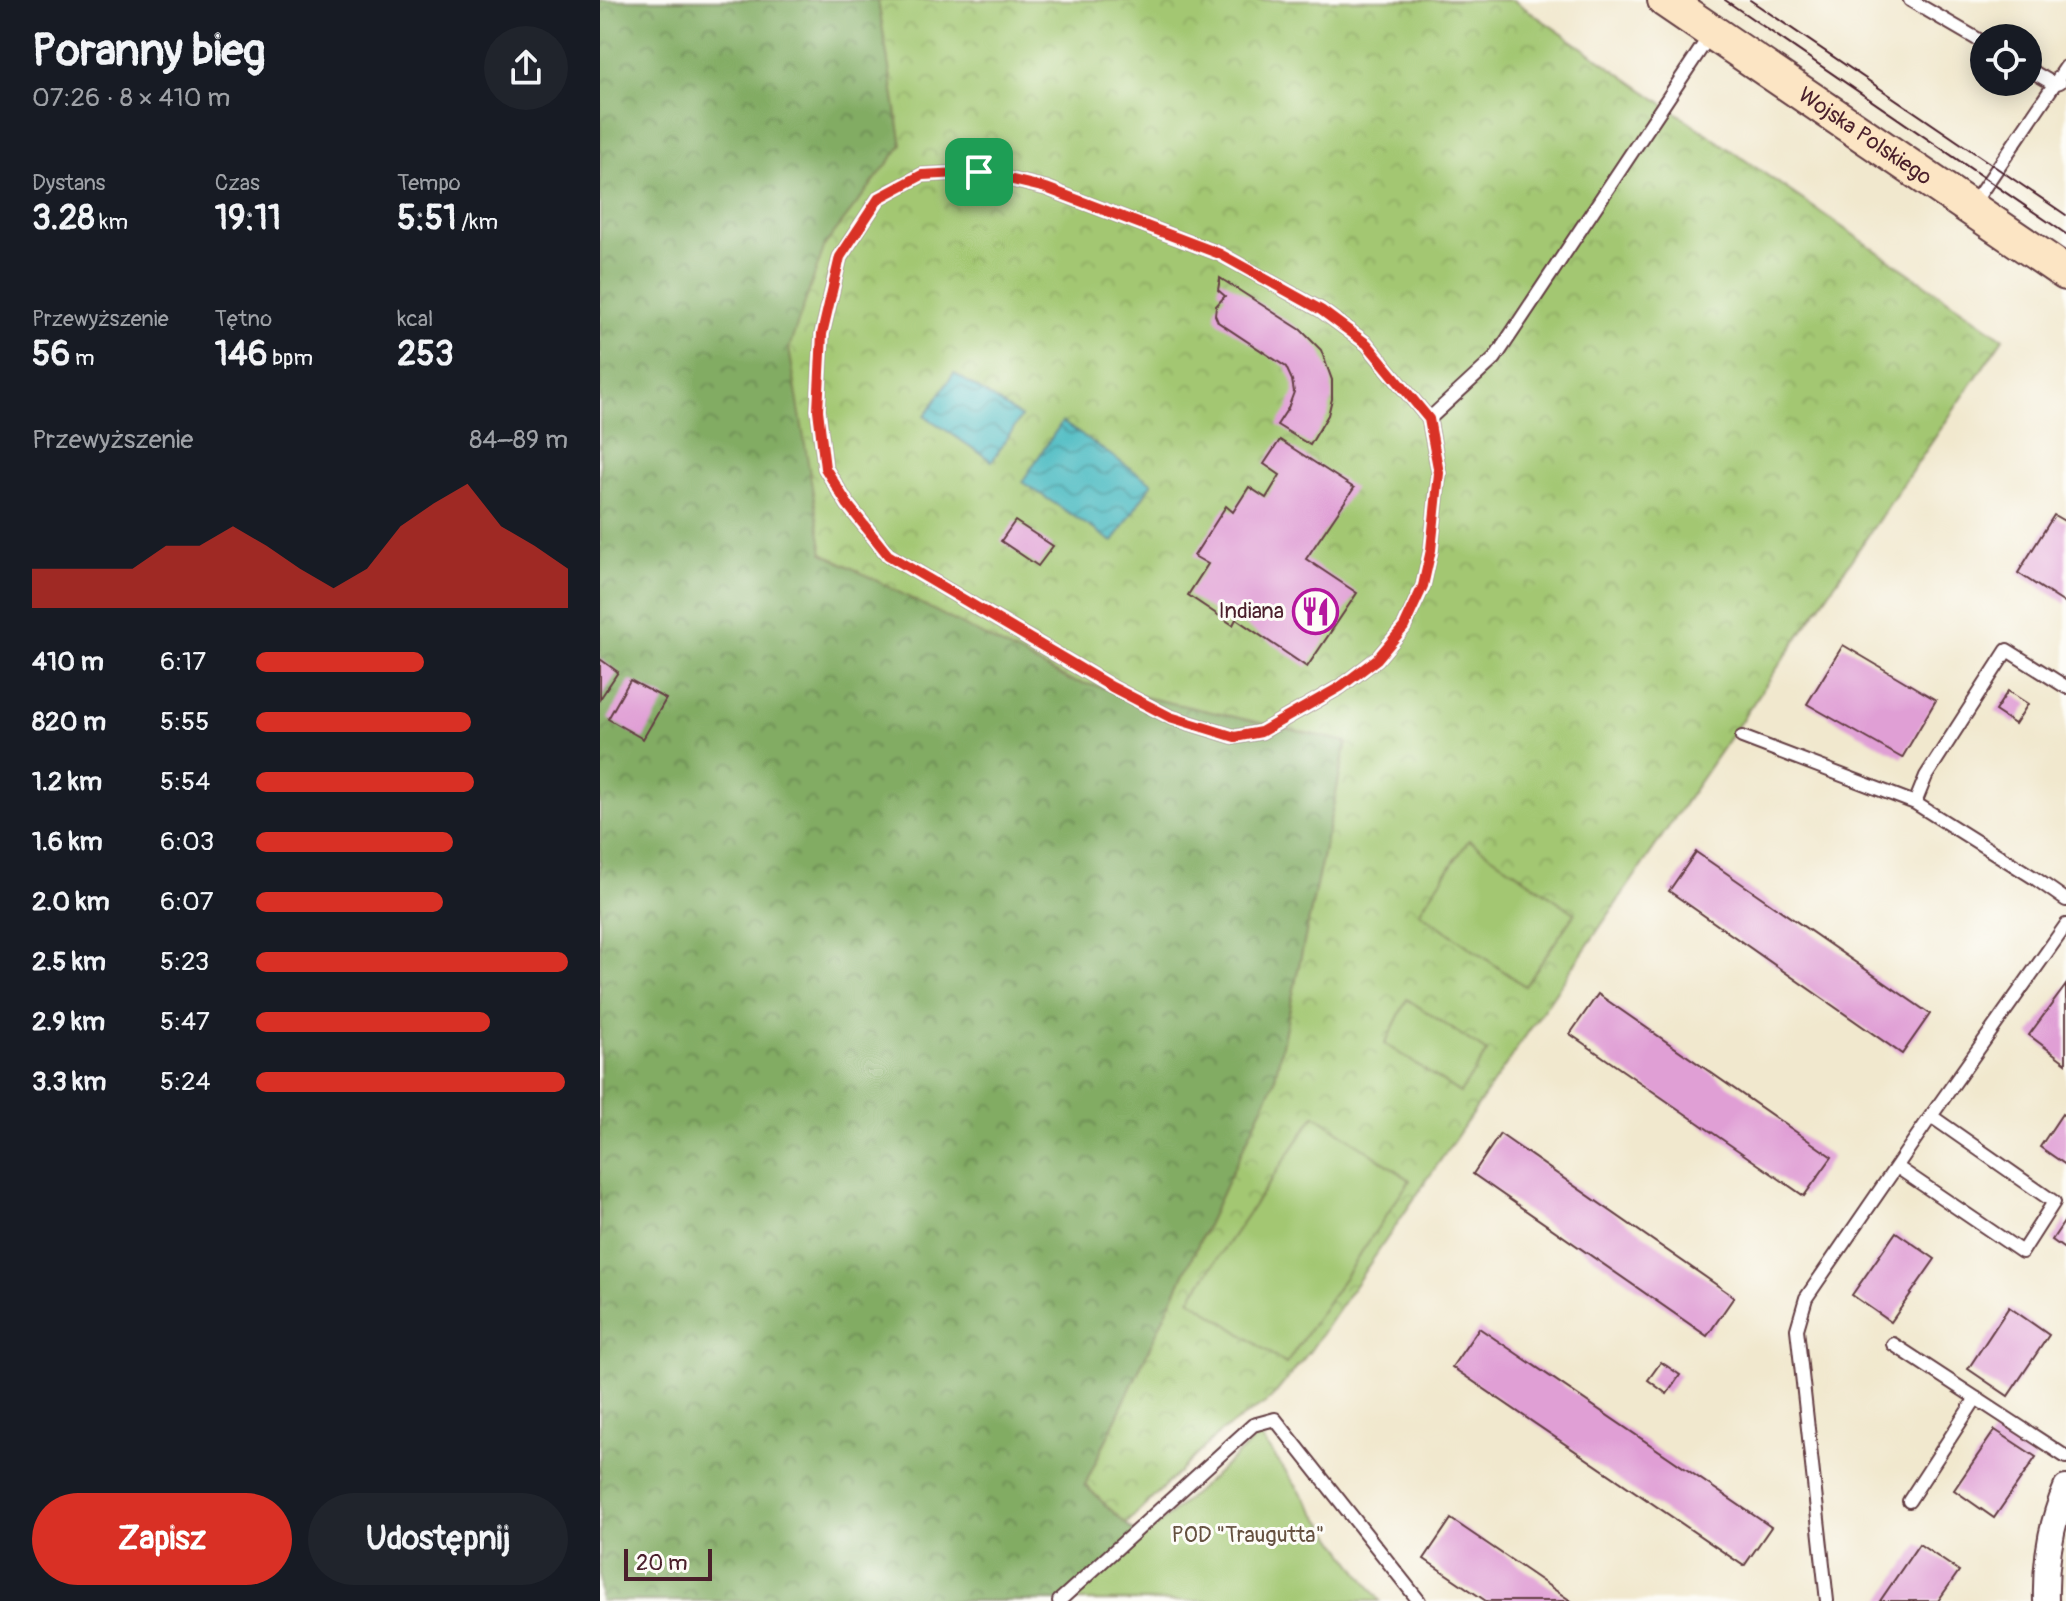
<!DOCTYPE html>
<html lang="pl">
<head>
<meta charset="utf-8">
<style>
  body { margin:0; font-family:Pangolin,sans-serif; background:#20242c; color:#f1f3f6; height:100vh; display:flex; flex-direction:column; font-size:30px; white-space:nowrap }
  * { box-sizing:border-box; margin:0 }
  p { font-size:26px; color:#9ea1a6 }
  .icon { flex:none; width:44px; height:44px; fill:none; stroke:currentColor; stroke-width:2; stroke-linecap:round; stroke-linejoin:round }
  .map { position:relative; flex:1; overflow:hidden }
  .panel { display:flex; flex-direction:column; background:#171b24; width:600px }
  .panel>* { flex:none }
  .buttons { position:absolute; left:1370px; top:24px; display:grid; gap:16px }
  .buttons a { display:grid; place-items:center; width:72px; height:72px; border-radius:50%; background:#171b24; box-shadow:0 4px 20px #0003; font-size:40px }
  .scale { position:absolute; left:24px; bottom:20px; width:88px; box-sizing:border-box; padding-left:8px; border:4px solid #4a1f2b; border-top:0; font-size:22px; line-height:28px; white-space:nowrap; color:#4a1f2b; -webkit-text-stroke:6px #fdfcf7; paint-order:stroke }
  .pin { position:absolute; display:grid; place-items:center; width:68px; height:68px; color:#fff; margin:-34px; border-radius:16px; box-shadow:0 4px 12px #0006 }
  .round { display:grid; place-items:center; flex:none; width:84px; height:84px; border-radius:42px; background:#20242c }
  .head { display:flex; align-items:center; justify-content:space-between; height:136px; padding:0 32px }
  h1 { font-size:44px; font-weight:700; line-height:60px }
  .figures { display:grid; grid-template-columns:repeat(3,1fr); gap:12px; height:136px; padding:8px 32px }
  .figures div { display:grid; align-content:center }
  .figures b { font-size:34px; font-weight:700 }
  .figures small { font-size:22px; font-weight:400 }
  .figures p { font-size:22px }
  .chart { height:224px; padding:16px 32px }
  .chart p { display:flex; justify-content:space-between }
  .chart svg { width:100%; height:144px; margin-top:8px; fill:#d93025; opacity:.7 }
  .action { display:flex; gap:16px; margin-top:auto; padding:16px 32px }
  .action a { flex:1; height:92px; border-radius:48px; background:#d93025; color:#fff; font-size:32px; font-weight:700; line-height:92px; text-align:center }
  .action a+a { background:#20242c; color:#f1f3f6 }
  ul { padding:0 32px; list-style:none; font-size:26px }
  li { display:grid; grid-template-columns:128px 96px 1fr; align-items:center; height:60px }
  li i { height:20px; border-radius:10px; background:#d93025 }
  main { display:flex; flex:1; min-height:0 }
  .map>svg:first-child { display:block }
  .forest { fill:url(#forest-crowns); stroke:#666648; stroke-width:2 }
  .park { fill:url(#park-crowns); stroke:#76734e; stroke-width:2 }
  .garden { fill:#a3c772; stroke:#76734e; stroke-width:2 }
  .water { fill:url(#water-waves); stroke:#4b6d76; stroke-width:2 }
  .building { fill:#e09fd5 }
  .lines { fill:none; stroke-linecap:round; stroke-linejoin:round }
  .service-casing { stroke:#633d43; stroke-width:16 }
  .minor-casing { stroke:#633d43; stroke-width:28 }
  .secondary-casing { stroke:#633d43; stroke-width:38 }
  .service { stroke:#fff; stroke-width:12 }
  .minor { stroke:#fff; stroke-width:24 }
  .secondary { stroke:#fce5c4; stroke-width:34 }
  .tram { stroke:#4a1f2b; stroke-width:2 }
  .route-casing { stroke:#fff; stroke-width:16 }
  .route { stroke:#d93025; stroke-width:10 }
  .labels { text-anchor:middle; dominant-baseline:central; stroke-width:6; stroke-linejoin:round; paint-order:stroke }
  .street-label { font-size:22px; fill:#4a1f2b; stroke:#fdfcf7 }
  .poi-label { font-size:22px; fill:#4a1f2b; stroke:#fdfcf7; text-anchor:end }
  .park-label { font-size:22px; fill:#655140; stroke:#fdfcf7 }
</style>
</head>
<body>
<main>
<section class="panel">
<div class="head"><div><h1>Poranny bieg</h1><p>07:26 · 8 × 410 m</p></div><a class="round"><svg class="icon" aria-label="share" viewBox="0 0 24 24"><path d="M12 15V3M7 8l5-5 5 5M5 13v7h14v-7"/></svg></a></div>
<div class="figures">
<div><p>Dystans</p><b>3.28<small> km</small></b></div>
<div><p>Czas</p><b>19:11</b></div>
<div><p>Tempo</p><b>5:51<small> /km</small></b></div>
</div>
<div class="figures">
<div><p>Przewyższenie</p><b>56<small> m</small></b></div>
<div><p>Tętno</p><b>146<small> bpm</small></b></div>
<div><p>kcal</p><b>253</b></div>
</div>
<div class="chart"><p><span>Przewyższenie</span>84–89 m</p>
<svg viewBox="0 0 160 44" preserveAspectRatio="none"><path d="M0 44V32L10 32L20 32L30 32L40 25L50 25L60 19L70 25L80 32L90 38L100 32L110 19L120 12L130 6L140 19L150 25L160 32V44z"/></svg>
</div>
<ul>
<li><b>410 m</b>6:17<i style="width:54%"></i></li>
<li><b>820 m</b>5:55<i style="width:69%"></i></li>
<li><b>1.2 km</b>5:54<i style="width:70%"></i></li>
<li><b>1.6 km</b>6:03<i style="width:63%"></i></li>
<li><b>2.0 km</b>6:07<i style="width:60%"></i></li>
<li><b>2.5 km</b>5:23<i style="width:100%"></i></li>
<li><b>2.9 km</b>5:47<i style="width:75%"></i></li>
<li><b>3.3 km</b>5:24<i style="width:99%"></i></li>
</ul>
<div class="action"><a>Zapisz</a><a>Udostępnij</a></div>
</section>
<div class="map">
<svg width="1466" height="1601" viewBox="0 0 1466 1601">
  <defs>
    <pattern id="forest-crowns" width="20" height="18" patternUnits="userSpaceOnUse" patternTransform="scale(2)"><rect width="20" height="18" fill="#82ac64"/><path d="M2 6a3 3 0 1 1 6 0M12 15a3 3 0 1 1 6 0" fill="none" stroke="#6c8b53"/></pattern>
    <pattern id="park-crowns" width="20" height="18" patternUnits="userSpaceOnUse" patternTransform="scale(2)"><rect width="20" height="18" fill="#a3c772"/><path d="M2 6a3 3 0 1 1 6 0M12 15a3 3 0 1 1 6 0" fill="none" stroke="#8eaa63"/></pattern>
    <pattern id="water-waves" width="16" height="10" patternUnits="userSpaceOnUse" patternTransform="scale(2)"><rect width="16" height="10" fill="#4cbbc2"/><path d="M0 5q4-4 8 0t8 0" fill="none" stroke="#41979e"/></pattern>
  </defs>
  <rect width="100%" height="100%" fill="#fdfcf7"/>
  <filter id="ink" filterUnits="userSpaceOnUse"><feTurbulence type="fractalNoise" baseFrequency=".0125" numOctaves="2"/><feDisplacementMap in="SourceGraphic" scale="16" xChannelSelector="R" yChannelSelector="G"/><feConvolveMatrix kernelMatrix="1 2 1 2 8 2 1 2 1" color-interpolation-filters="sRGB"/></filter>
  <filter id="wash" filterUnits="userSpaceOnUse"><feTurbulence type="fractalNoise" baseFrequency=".006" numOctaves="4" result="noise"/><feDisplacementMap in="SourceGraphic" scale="32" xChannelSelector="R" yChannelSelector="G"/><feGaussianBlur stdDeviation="1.8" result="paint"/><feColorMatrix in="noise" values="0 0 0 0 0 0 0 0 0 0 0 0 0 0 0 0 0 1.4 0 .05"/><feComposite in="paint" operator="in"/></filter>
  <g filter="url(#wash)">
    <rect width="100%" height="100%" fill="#f1e8ce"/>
    <path class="forest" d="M 0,0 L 278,0 L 302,145 L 225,245 L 469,680 L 747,741 L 674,1083 L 485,1485 L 541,1538 L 473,1601 L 0,1601 Z"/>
    <path class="park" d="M 278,0 L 913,0 L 1403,338 L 710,1351 L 671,1399 L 618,1434 L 526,1524 L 485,1485 L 674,1083 L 747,742 L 469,680 L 223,553 L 189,348 L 225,245 L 302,145 Z"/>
    <path class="garden" d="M 869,840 L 975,913 L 925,986 L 819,912 Z
      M 807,999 L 887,1052 L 860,1093 L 785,1044 Z
      M 715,1115 L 810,1180 L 686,1364 L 590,1299 Z
      M 659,1435 L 780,1601 L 473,1601 C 534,1544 598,1492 659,1435 Z"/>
    <path class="water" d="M 354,373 L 421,417 L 392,461 L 325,416 Z
      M 462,422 L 552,483 L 513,542 L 422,482 Z"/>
    <g id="blocks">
      <path class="building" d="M 620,278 L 701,330 L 721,350 L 732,380 L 732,399 L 728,415 L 710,445 L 677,425 L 688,408 L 694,392 L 692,380 L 686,367 L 618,322 L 615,315 L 616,306 L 625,296 L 618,290 Z
        M 680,440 L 754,488 L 706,559 L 757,593 L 707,667 L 636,619 L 633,625 L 588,595 L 608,564 L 594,556 L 626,506 L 633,512 L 649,487 L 666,498 L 680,475 L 664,464 Z
        M 1454,515 L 1466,522 L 1466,604 L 1418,573 Z
        M 415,521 L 453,546 L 438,566 L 401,541 Z
        M 1243,645 L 1336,700 L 1302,758 L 1207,704 Z
        M 0,659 L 18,672 L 0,699 Z
        M 30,680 L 66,699 L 43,739 L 8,719 Z
        M 1408,691 L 1428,704 L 1415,724 L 1395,711 Z
        M 1096,852 L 1330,1014 L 1302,1054 L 1069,891 Z
        M 1466,985 L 1466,1063 L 1429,1035 Z
        M 998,994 L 1232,1157 L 1204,1196 L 970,1034 Z
        M 1462,1114 L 1466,1117 L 1466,1165 L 1440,1147 Z
        M 900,1134 L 1134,1297 L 1107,1336 L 873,1174 Z
        M 1466,1219 L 1466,1250 L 1452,1240 Z
        M 1296,1232 L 1335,1259 L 1291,1322 L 1252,1295 Z
        M 1409,1307 L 1449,1335 L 1408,1396 L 1368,1369 Z
        M 879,1328 L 1171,1527 L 1144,1566 L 852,1367 Z
        M 1061,1362 L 1080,1375 L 1067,1394 L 1048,1380 Z
        M 1395,1430 L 1436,1457 L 1394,1518 L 1354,1490 Z
        M 851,1519 L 882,1540 L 971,1601 L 886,1601 L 824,1559 Z
        M 1319,1544 L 1359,1571 L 1338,1601 L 1280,1601 Z"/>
    </g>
  </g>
  <g filter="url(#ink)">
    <use href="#blocks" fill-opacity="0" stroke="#633d43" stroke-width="2"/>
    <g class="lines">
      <defs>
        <path id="service" d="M 1310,0 L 1384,43
          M 1428,69 L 1454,84 L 1460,82
          M 1371,207 L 1466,67
          M 829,419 L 767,344 L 721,310 L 620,254 L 446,188 L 379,172 L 322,175 L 279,198 L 240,257 L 222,334 L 218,410 L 225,468 L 248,505 L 288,555 L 512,687 L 570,717 L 635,737 L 661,732 L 740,687 L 777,659 L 804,627 L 823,586 L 831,550 L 839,473 L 829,419 L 895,358 L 1110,35
          M 1142,737 L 1315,803 L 1436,879 L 1466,900
          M 1315,803 L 1326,776 L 1407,650 L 1466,687
          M 1297,1167 L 1422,1252 L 1454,1202 L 1331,1116
          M 1293,1344 L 1466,1457
          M 1309,1501 L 1376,1398
          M 459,1601 L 653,1425 L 675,1419 L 819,1601
          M 1227,1601 L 1197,1329 L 1206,1298 L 1331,1116 L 1466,925"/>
        <path id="minor" d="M 1446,1601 C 1445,1563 1451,1523 1466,1488"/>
        <g id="secondary">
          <path id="s1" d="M 1065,0 L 1466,273"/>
        </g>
      </defs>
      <use href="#service" class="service-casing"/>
      <use href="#minor" class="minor-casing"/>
      <use href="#secondary" class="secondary-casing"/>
      <use href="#service" class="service"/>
      <use href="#minor" class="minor"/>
      <use href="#secondary" class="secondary"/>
      <path class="tram" d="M 1125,0 L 1466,234
        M 1150,0 L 1466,215"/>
    </g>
  </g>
  <g class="lines" filter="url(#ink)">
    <defs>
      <path id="route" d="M 379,172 L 446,188 L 620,254 L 721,310 L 767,344 L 829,419 L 839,473 L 831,550 L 823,586 L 804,627 L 777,659 L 740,687 L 661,732 L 635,737 L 570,717 L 512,687 L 288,555 L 248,505 L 225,468 L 218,410 L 222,334 L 240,257 L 279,198 L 322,175 Z"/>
    </defs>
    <use href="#route" class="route-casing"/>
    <use href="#route" class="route"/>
  </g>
  <defs>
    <symbol id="restaurant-ring" viewBox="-11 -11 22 22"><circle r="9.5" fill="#fdfcf7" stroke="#b5179e" stroke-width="1.5"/><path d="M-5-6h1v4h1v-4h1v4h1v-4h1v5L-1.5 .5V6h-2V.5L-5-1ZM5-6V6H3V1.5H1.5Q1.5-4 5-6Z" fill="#b5179e"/></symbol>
  </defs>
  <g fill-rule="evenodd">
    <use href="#restaurant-ring" x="690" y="586" width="51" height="51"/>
  </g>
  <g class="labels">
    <g class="street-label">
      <text stroke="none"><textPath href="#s1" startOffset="242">Wojska Polskiego</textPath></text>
    </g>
    <g class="poi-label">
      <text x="684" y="611">Indiana</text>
    </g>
    <g class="park-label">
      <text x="648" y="1535">POD "Traugutta"</text>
    </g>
  </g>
</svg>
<div class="buttons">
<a><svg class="icon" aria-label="locate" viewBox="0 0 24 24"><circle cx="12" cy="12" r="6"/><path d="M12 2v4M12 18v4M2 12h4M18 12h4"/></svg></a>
</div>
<div class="scale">20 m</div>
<div class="pin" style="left:379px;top:172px;background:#1e9e55"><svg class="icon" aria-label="arrive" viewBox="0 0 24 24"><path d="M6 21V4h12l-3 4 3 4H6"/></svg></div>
</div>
</main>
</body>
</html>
